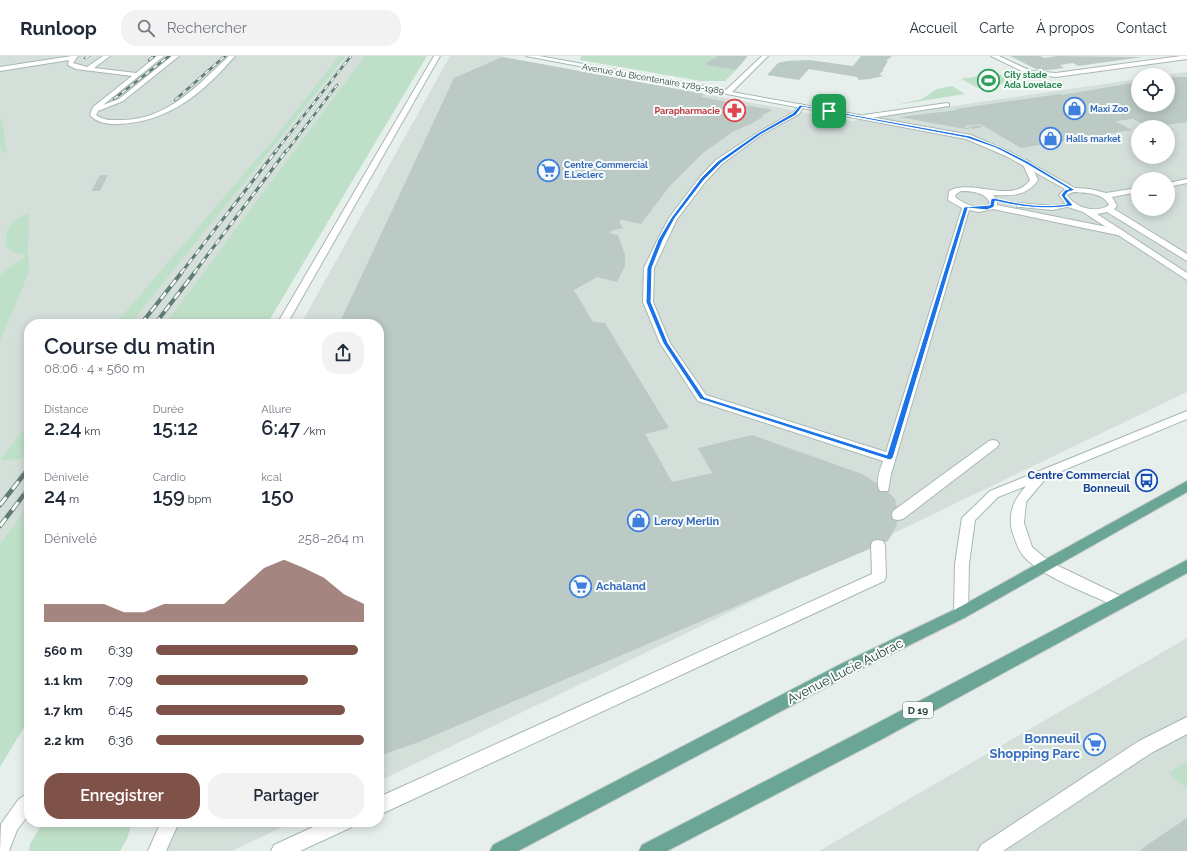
<!DOCTYPE html>
<html lang="fr">
<head>
<meta charset="utf-8">
<style>
  body { margin:0; font-family:Raleway,sans-serif; background:#f2f2f3; color:#1f2937; height:100vh; display:flex; flex-direction:column; font-size:15px; white-space:nowrap }
  * { box-sizing:border-box; margin:0 }
  p { font-size:13px; color:#747a83 }
  .icon { flex:none; width:22px; height:22px; fill:none; stroke:currentColor; stroke-width:2; stroke-linecap:round; stroke-linejoin:round }
  .map { position:relative; flex:1; overflow:hidden }
  .sheet { position:absolute; left:24px; top:263px; width:360px; height:508px; display:flex; flex-direction:column; background:#fff; border-radius:16px; box-shadow:0 2px 10px #0003 }
  .sheet>* { flex:none }
  .controls { position:absolute; left:1131px; top:12px; display:grid; gap:8px }
  .controls a { display:grid; place-items:center; width:44px; height:44px; border-radius:50%; background:#fff; box-shadow:0 2px 10px #0003; font-size:20px }
  .pin { position:absolute; display:grid; place-items:center; width:34px; height:34px; color:#fff; margin:-17px; border-radius:8px; box-shadow:0 2px 6px #0006 }
  .round { display:grid; place-items:center; flex:none; width:42px; height:42px; border-radius:16px; background:#f2f2f3 }
  .head { display:flex; align-items:center; justify-content:space-between; height:68px; padding:0 20px }
  h1 { font-size:22px; font-weight:600; line-height:30px }
  .metrics { display:grid; grid-template-columns:repeat(3,1fr); gap:6px; height:68px; padding:4px 20px }
  .metrics div { display:grid; align-content:center }
  .metrics b { font-size:20px; font-weight:600 }
  .metrics small { font-size:11px; font-weight:400 }
  .metrics p { font-size:11px }
  .chart { height:112px; padding:8px 20px }
  .chart p { display:flex; justify-content:space-between }
  .chart svg { width:100%; height:72px; margin-top:4px; fill:#7f5249; opacity:.7 }
  .primary-button { display:flex; gap:8px; margin-top:auto; padding:8px 20px }
  .primary-button a { flex:1; height:46px; border-radius:16px; background:#7f5249; color:#fff; font-size:16px; font-weight:600; line-height:46px; text-align:center }
  .primary-button a+a { background:#f2f2f3; color:#1f2937 }
  ul { padding:0 20px; list-style:none; font-size:13px }
  li { display:grid; grid-template-columns:64px 48px 1fr; align-items:center; height:30px }
  li i { height:10px; border-radius:5px; background:#7f5249 }
  header { display:flex; align-items:center; gap:24px; box-sizing:border-box; height:56px; padding:0 20px; background:#fff; border-bottom:1px solid #e0e1e3 }
  header strong { font-size:19px }
  nav { display:flex; gap:22px; margin-inline-start:auto; font-size:14px }
  .search { width:280px; height:36px; background:#f2f2f3; display:flex; align-items:center; gap:10px; box-sizing:border-box; padding:0 14px; border-radius:16px; color:#747a83; font-size:15px }
  .map>svg:first-child { display:block }
  .built { fill:#d4dfda; fill-rule:evenodd }
  .green { fill:#bfe0c8 }
  .building { fill:#bbcac4 }
  .lines { fill:none; stroke-linecap:round; stroke-linejoin:round }
  .service-casing { stroke:#a8b8b2; stroke-width:2 }
  .minor-casing { stroke:#a8b8b2; stroke-width:2 }
  .primary-casing { stroke:#c2cac8; stroke-width:2 }
  .service { fill:#fff; fill-rule:evenodd }
  .minor { fill:#fff; fill-rule:evenodd }
  .primary { fill:#6aa596; fill-rule:evenodd }
  .rail-far3-casing { stroke:#5f7d75; stroke-width:2.5 }
  .rail-far2-casing { stroke:#5f7d75; stroke-width:3 }
  .rail-far1-casing { stroke:#5f7d75; stroke-width:4 }
  .rail-casing { stroke:#5f7d75; stroke-width:4.5 }
  .rail-far3 { stroke:#f7fbf9; stroke-width:1.5; stroke-dasharray:5; stroke-linecap:butt }
  .rail-far2 { stroke:#f7fbf9; stroke-width:2; stroke-dasharray:6; stroke-linecap:butt }
  .rail-far1 { stroke:#f7fbf9; stroke-width:2.5; stroke-dasharray:8; stroke-linecap:butt }
  .rail { stroke:#f7fbf9; stroke-width:3; stroke-dasharray:10; stroke-linecap:butt }
  .route { fill:#1a73e8; stroke:#fff; fill-rule:evenodd }
  .labels { text-anchor:middle; dominant-baseline:central; stroke-width:4; stroke-linejoin:round; paint-order:stroke }
  .far-leisure-label { font-size:9px; font-weight:bold; fill:#27864d; stroke:#f7fbf9; text-anchor:start }
  .far-street-label { font-size:9px; fill:#24423a; stroke:#f7fbf9 }
  .far-shop-label { font-size:9px; font-weight:bold; fill:#366cbe; stroke:#f7fbf9; text-anchor:start }
  .far-health-label { font-size:9px; font-weight:bold; fill:#be3a42; stroke:#f7fbf9; text-anchor:end }
  .shield { fill:#f7fbf9; stroke:#637a73; stroke-width:1 }
  .shield-label { font-size:10px; font-weight:bold; fill:#24423a }
  .transit-label { font-size:11px; font-weight:bold; fill:#164399; stroke:#f7fbf9; text-anchor:end }
  .shop-label { font-size:11px; font-weight:bold; fill:#366cbe; stroke:#f7fbf9; text-anchor:start }
  .near-street-label { font-size:13px; fill:#24423a; stroke:#f7fbf9 }
  .near-shop-label { font-size:13px; font-weight:bold; fill:#366cbe; stroke:#f7fbf9; text-anchor:end }
</style>
</head>
<body>
<header>
<strong>Runloop</strong>
<div class="search"><svg class="icon" aria-label="search" viewBox="0 0 24 24"><circle cx="10" cy="10" r="6"/><path d="M15 15l6 6"/></svg>Rechercher</div>
<nav><a>Accueil</a><a>Carte</a><a>À propos</a><a>Contact</a></nav>
</header>
<div class="map">
<svg width="1187" height="795" viewBox="0 0 1187 795">
  <rect width="100%" height="100%" fill="#e6efeb"/>
  <path class="built" d="M 0,0 L 414,0 L 234,268 L 29,268 L 29,560 L 0,601 Z
    M 450,0 L 499,0 L 851,65 L 1138,23 L 1138,49 L 1168,49 L 1168,19 L 1165,19 L 1187,16 L 1187,336 L 379,725 L 379,268 L 301,268 ZM 1138,71 L 1168,71 L 1168,101 L 1138,101 ZM 1138,123 L 1168,123 L 1168,153 L 1138,153 Z
    M 1187,582 L 1187,795 L 819,795 Z
    M 158,766 L 293,766 L 232,795 L 165,795 Z"/>
  <path class="green" d="M 339,0 L 346,0 L 130,268 L 115,268 L 273,84 Z
    M 365,0 L 427,0 L 267,268 L 165,268 Z
    M 581,0 L 718,0 L 714,3 L 711,3 L 704,9 L 736,14 L 725,25 L 701,25 L 580,4 Z
    M 997,17 L 1014,26 L 978,32 L 961,23 Z
    M 952,30 L 965,38 L 896,49 L 922,43 L 937,33 Z
    M 2,63 L 7,98 L 0,93 L 0,64 Z
    M 29,157 L 28,199 L 29,216 L 0,285 L 0,219 L 27,199 L 14,197 L 6,190 C 5,171 11,164 29,157 Z
    M 29,367 L 29,392 L 20,403 L 0,404 Z
    M 29,449 L 29,663 L 0,711 L 0,488 Z
    M 1187,705 L 1187,733 L 1169,717 Z
    M 43,766 L 132,766 L 127,783 L 120,795 L 29,795 L 30,788 Z"/>
  <path class="building" d="M 718,0 L 747,0 L 747,1 L 736,14 L 704,9 L 711,3 L 714,3 Z
    M 861,0 L 892,0 L 886,5 L 888,5 L 882,15 L 884,15 L 879,18 L 883,20 L 870,23 L 859,24 L 857,21 L 809,13 L 799,24 L 767,19 L 778,7 L 787,5 L 809,4 L 853,10 Z
    M 1010,0 L 1040,0 L 1044,2 L 1057,0 L 1143,1 L 1078,10 L 1073,7 L 1060,9 L 1064,12 L 1040,15 Z
    M 502,1 L 704,38 L 701,41 L 773,54 L 764,58 L 761,62 L 751,68 L 734,75 L 703,97 L 669,131 L 641,168 L 622,164 L 619,166 L 623,172 L 611,175 L 609,177 L 618,179 L 625,199 L 625,210 L 617,226 L 597,221 L 574,234 L 593,266 L 605,267 L 669,372 L 645,378 L 672,426 L 712,417 L 698,392 L 752,379 L 862,418 L 884,432 L 895,443 L 898,459 L 896,471 L 888,485 L 419,686 L 379,700 L 379,268 L 339,268 L 454,22 Z
    M 1173,21 L 1187,21 L 1187,66 L 1149,71 L 1133,63 L 1115,65 L 1132,74 L 1021,92 L 980,68 L 964,70 L 971,74 L 899,61 L 958,54 L 955,53 L 1060,38 L 1062,39 L 1138,26 L 1138,49 L 1168,49 L 1168,22 Z
    M 979,69 L 983,71 L 972,73 L 968,71 Z
    M 100,119 L 108,119 L 100,135 L 91,135 Z
    M 1187,762 L 1187,795 L 1139,795 L 1147,789 Z"/>
  <g class="lines">
    <defs>
      <path id="service" d="M 72,0 L 78,0 L 73,7 L 87,11 L 103,0 L 110,0 L 94,12 L 136,17 L 157,0 L 164,0 L 103,49 L 119,43 L 172,0 L 179,0 L 123,45 L 98,55 L 96,59 C 104,65 113,64 123,64 C 168,63 198,29 229,0 L 235,0 C 203,37 168,67 117,68 C 107,68 97,67 90,59 L 93,51 L 132,20 L 76,13 L 68,9 L 69,4 L 0,15 L 0,11 Z
        M 947,47 L 949,48 L 949,50 L 864,63 L 861,61 L 864,59 Z
        M 801,48 L 804,50 L 799,58 L 761,79 L 722,108 L 706,125 L 677,163 L 654,212 L 653,246 L 670,287 L 706,339 L 886,396 L 962,152 L 948,144 L 949,135 C 972,122 1013,149 1030,124 L 1022,106 L 1026,104 L 1030,106 L 1038,124 C 1027,140 1011,140 993,139 L 997,143 L 997,149 L 1122,174 L 1126,177 L 1122,180 L 993,153 L 979,156 L 969,154 L 891,418 L 888,435 L 880,435 C 875,427 880,413 883,405 L 698,345 L 660,287 L 643,246 L 644,212 L 657,185 L 669,162 L 700,121 L 716,104 L 757,77 L 794,56 ZM 961,135 C 970,135 986,136 990,147 C 980,156 964,148 955,141 L 956,138 Z
        M 1017,147 L 1053,150 L 1071,147 L 1075,149 L 1053,154 L 1020,151 L 1017,151 Z
        M 993,384 L 997,385 L 999,388 L 997,391 L 903,463 L 898,464 L 893,463 L 892,459 L 893,455 L 989,385 Z
        M 878,484 L 883,485 L 885,489 L 886,521 L 884,525 L 379,759 L 379,741 L 872,518 L 871,489 L 873,485 Z
        M 1187,661 L 1187,678 L 1151,697 L 1003,795 L 978,795 L 981,789 L 1139,685 Z
        M 324,766 L 353,766 L 350,772 L 300,795 L 271,795 L 274,789 Z"/>
      <path id="minor" d="M 434,0 L 440,0 L 287,268 L 277,268 Z
        M 526,0 L 539,0 L 726,34 L 762,0 L 768,0 L 732,36 L 971,79 L 1012,97 L 1075,132 L 1090,133 L 1106,137 L 1138,132 L 1138,136 L 1112,141 L 1117,150 L 1114,153 L 1187,198 L 1187,205 L 1107,156 L 1097,158 L 1187,217 L 1187,224 L 1083,156 L 1068,151 L 1059,139 L 1065,133 L 1006,100 L 966,83 ZM 1073,136 C 1085,137 1103,136 1109,149 C 1096,158 1075,152 1067,139 Z
        M 991,0 L 999,0 L 1031,15 L 1056,17 L 1181,0 L 1187,0 L 1187,3 L 1056,21 L 1028,18 Z
        M 1187,123 L 1187,127 L 1168,131 L 1168,127 Z
        M 1187,355 L 1187,363 L 1047,421 L 1026,446 L 1024,467 L 1032,491 L 1050,506 L 1125,542 L 1127,546 L 1125,550 L 1120,552 L 1115,550 C 1092,539 1035,518 1022,498 C 1017,491 1015,483 1012,475 C 1008,456 1014,444 1026,430 L 998,441 L 975,464 L 969,508 L 968,557 L 966,561 L 961,563 L 956,561 L 954,557 L 955,508 L 962,462 L 990,435 Z
        M 29,736 L 29,758 L 17,774 L 9,795 L 0,795 L 1,768 L 18,744 Z
        M 161,766 L 179,766 L 166,795 L 148,795 Z"/>
      <path id="primary" d="M 1187,425 L 1187,436 L 966,561 L 851,618 L 518,795 L 490,795 L 493,789 L 841,608 L 956,553 Z
        M 1187,504 L 1187,517 L 882,683 L 667,795 L 639,795 L 642,789 L 870,671 Z"/>
    </defs>
    <use href="#service" class="service-casing"/>
    <use href="#minor" class="minor-casing"/>
    <use href="#primary" class="primary-casing"/>
    <use href="#service" class="service"/>
    <use href="#minor" class="minor"/>
    <use href="#primary" class="primary"/>
    <defs>
      <path id="rail-far3" d="M 85,2 L 89,0
        M 149,4 L 154,0
        M 114,43 L 169,0
        M 175,44 L 225,0
        M 275,96 L 351,0
        M 286,96 L 337,29"/>
      <path id="rail-far2" d="M 181,217 L 276,95
        M 194,217 L 286,95"/>
      <path id="rail-far1" d="M 141,268 L 182,216
        M 155,268 L 195,216"/>
      <path id="rail" d="M 0,449 L 29,412
        M 0,470 L 29,432"/>
    </defs>
    <use href="#rail-far3" class="rail-far3-casing"/>
    <use href="#rail-far2" class="rail-far2-casing"/>
    <use href="#rail-far1" class="rail-far1-casing"/>
    <use href="#rail" class="rail-casing"/>
    <use href="#rail-far3" class="rail-far3"/>
    <use href="#rail-far2" class="rail-far2"/>
    <use href="#rail-far1" class="rail-far1"/>
    <use href="#rail" class="rail"/>
  </g>
  <path class="route" d="M 800,49 L 970,80 L 999,91 L 1027,105 L 1075,134 L 1068,136 L 1065,140 L 1073,149 L 1071,150 C 1044,154 1021,151 995,145 L 994,151 L 987,154 L 968,152 L 893,402 L 890,404 L 700,343 L 663,287 L 646,246 L 647,212 L 658,184 L 671,162 L 701,122 L 718,105 L 758,77 L 793,57 ZM 802,51 L 967,82 L 996,92 L 1025,107 L 1069,133 L 1065,134 L 1061,139 L 1067,148 C 1042,152 1019,148 994,142 L 991,143 L 990,149 L 964,151 L 887,399 L 704,341 L 668,287 L 651,246 L 652,212 L 663,184 L 675,162 L 704,124 L 721,107 L 760,79 L 796,59 Z"/>
  <defs>
    <symbol id="stadium-ring" viewBox="-11 -11 22 22"><circle r="9.5" fill="#f7fbf9" stroke="#2e9e5b" stroke-width="1.5"/><path d="M0-5a6.5 5 0 1 0 0 10a6.5 5 0 1 0 0-10ZM-3.5-1.8h7v3.6h-7Z" fill="#2e9e5b"/></symbol>
    <symbol id="shop-ring" viewBox="-11 -11 22 22"><circle r="9.5" fill="#f7fbf9" stroke="#3f7fe0" stroke-width="1.5"/><path d="M-5-2.5h2.3a2.7 3.5 0 0 1 5.4 0H5L5.5 6h-11ZM-1.5-2.5h3a1.5 2.3 0 0 0-3 0Z" fill="#3f7fe0"/></symbol>
    <symbol id="pharmacy-ring" viewBox="-11 -11 22 22"><circle r="9.5" fill="#f7fbf9" stroke="#e0444e" stroke-width="1.5"/><path d="M-2-6h4v4h4v4h-4v4h-4v-4h-4v-4h4Z" fill="#e0444e"/></symbol>
    <symbol id="supermarket-ring" viewBox="-11 -11 22 22"><circle r="9.5" fill="#f7fbf9" stroke="#3f7fe0" stroke-width="1.5"/><path d="M-6-5.5h2.5l.6 2H6L4.5 2H-2.5L-4.4-4H-6ZM-1.5 3.2a1.3 1.3 0 1 0 .1 0ZM3 3.2a1.3 1.3 0 1 0 .1 0Z" fill="#3f7fe0"/></symbol>
    <symbol id="bus-ring" viewBox="-11 -11 22 22"><circle r="9.5" fill="#f7fbf9" stroke="#1a4fb4" stroke-width="1.5"/><path d="M-5-6H5V4H4V6H2V4H-2V6H-4V4H-5ZM-3.5-4V0h7V-4ZM-3.5 1.2v1.5H-2V1.2ZM2 1.2v1.5H3.5V1.2Z" fill="#1a4fb4"/></symbol>
  </defs>
  <g fill-rule="evenodd">
    <use href="#stadium-ring" x="976" y="12" width="25" height="25"/>
    <use href="#shop-ring" x="1062" y="40" width="25" height="25"/>
    <use href="#pharmacy-ring" x="722" y="42" width="25" height="25"/>
    <use href="#shop-ring" x="1038" y="70" width="25" height="25"/>
    <use href="#supermarket-ring" x="536" y="102" width="25" height="25"/>
    <use href="#bus-ring" x="1134" y="412" width="25" height="25"/>
    <use href="#shop-ring" x="626" y="452" width="25" height="25"/>
    <use href="#supermarket-ring" x="568" y="518" width="25" height="25"/>
    <use href="#supermarket-ring" x="1082" y="676" width="25" height="25"/>
  </g>
  <g class="labels">
    <g class="far-leisure-label">
      <text x="1004" y="19">City stade<tspan x="1004" dy="10">Ada Lovelace</tspan></text>
    </g>
    <g class="far-street-label">
      <text transform="translate(653 23) rotate(10)">Avenue du Bicentenaire 1789-1989</text>
    </g>
    <g class="far-shop-label">
      <text x="1090" y="53">Maxi Zoo</text>
      <text x="1066" y="83">Halls market</text>
      <text x="564" y="109">Centre Commercial<tspan x="564" dy="10">E.Leclerc</tspan></text>
    </g>
    <g class="far-health-label">
      <text x="720" y="55">Parapharmacie</text>
    </g>
    <rect class="shield" x="903" y="646" width="30" height="16" rx="3"/>
    <g class="shield-label">
      <text x="918" y="654">D 19</text>
    </g>
    <g class="transit-label">
      <text x="1130" y="419">Centre Commercial<tspan x="1130" dy="13">Bonneuil</tspan></text>
    </g>
    <g class="shop-label">
      <text x="654" y="465">Leroy Merlin</text>
      <text x="596" y="530">Achaland</text>
    </g>
    <g class="near-street-label">
      <text transform="translate(845 615) rotate(-27)">Avenue Lucie Aubrac</text>
    </g>
    <g class="near-shop-label">
      <text x="1080" y="682">Bonneuil<tspan x="1080" dy="15">Shopping Parc</tspan></text>
    </g>
  </g>
</svg>
<div class="controls">
<a><svg class="icon" aria-label="locate" viewBox="0 0 24 24"><circle cx="12" cy="12" r="6"/><path d="M12 2v4M12 18v4M2 12h4M18 12h4"/></svg></a>
<a>+</a>
<a>−</a>
</div>
<div class="pin" style="left:829px;top:55px;background:#1e9e55"><svg class="icon" aria-label="arrive" viewBox="0 0 24 24"><path d="M6 21V4h12l-3 4 3 4H6"/></svg></div>
<section class="sheet">
<div class="head"><div><h1>Course du matin</h1><p>08:06 · 4 × 560 m</p></div><a class="round"><svg class="icon" aria-label="share" viewBox="0 0 24 24"><path d="M12 15V3M7 8l5-5 5 5M5 13v7h14v-7"/></svg></a></div>
<div class="metrics">
<div><p>Distance</p><b>2.24<small> km</small></b></div>
<div><p>Durée</p><b>15:12</b></div>
<div><p>Allure</p><b>6:47<small> /km</small></b></div>
</div>
<div class="metrics">
<div><p>Dénivelé</p><b>24<small> m</small></b></div>
<div><p>Cardio</p><b>159<small> bpm</small></b></div>
<div><p>kcal</p><b>150</b></div>
</div>
<div class="chart"><p><span>Dénivelé</span>258–264 m</p>
<svg viewBox="0 0 160 44" preserveAspectRatio="none"><path d="M0 44V33L10 33L20 33L30 33L40 38L50 38L60 33L70 33L80 33L90 33L100 22L110 11L120 6L130 11L140 17L150 27L160 33V44z"/></svg>
</div>
<ul>
<li><b>560 m</b>6:39<i style="width:97%"></i></li>
<li><b>1.1 km</b>7:09<i style="width:73%"></i></li>
<li><b>1.7 km</b>6:45<i style="width:91%"></i></li>
<li><b>2.2 km</b>6:36<i style="width:100%"></i></li>
</ul>
<div class="primary-button"><a>Enregistrer</a><a>Partager</a></div>
</section>
</div>
</body>
</html>
